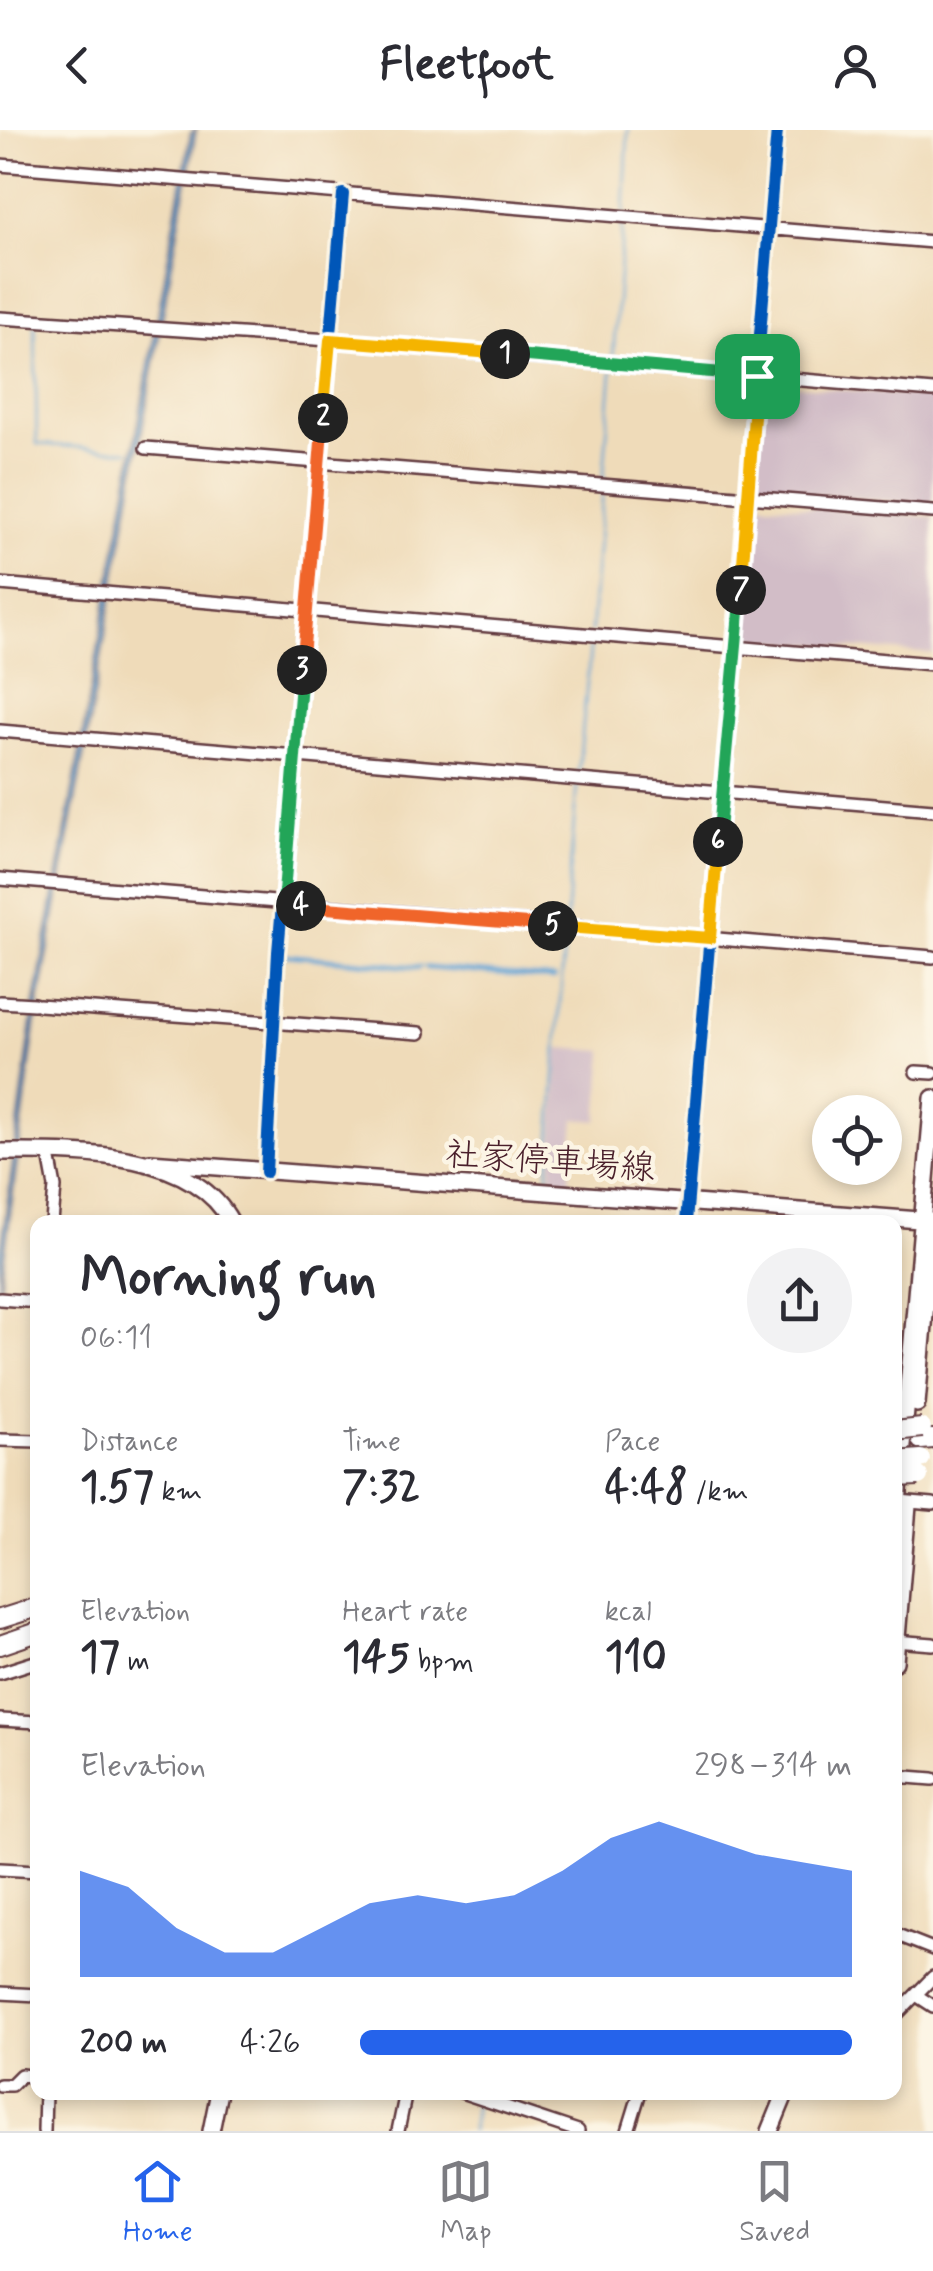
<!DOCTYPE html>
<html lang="en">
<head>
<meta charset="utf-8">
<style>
  body { margin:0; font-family:Mynerve,"Klee One",sans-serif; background:#f2f2f3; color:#2b2b33; height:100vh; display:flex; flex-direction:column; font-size:38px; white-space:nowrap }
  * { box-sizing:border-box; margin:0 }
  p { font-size:32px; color:#7c7c81 }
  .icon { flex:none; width:55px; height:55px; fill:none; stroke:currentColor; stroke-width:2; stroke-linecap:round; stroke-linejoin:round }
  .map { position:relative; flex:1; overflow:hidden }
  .drawer { position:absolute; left:30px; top:1085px; width:872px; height:885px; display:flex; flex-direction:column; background:#fff; border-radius:20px; box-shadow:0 5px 15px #0003 }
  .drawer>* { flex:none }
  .fabs { position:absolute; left:812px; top:965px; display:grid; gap:20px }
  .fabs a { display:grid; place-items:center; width:90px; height:90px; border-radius:50%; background:#fff; box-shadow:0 5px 15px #0003; font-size:50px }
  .pin { position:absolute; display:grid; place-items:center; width:85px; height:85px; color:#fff; margin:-42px; border-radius:20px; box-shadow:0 5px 15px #0006 }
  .km { position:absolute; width:50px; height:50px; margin:-25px; border-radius:50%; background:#222; color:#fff; font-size:28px; line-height:50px; text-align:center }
  .round { display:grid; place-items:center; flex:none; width:105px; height:105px; border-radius:52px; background:#f2f2f3 }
  .head { display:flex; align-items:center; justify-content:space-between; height:170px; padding:0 50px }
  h1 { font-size:55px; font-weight:800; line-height:75px }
  .stats { display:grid; grid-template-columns:repeat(3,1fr); gap:15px; height:170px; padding:10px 50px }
  .stats div { display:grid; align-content:center }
  .stats b { font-size:42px; font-weight:800 }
  .stats small { font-size:28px; font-weight:400 }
  .stats p { font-size:28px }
  .chart { height:280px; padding:20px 50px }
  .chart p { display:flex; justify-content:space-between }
  .chart svg { width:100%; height:180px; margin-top:10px; fill:#2563eb; opacity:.7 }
  ul { padding:0 50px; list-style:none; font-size:32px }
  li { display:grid; grid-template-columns:160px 120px 1fr; align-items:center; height:75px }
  li i { height:25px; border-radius:12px; background:#2563eb }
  header { display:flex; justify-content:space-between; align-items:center; height:130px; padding:0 50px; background:#fff; font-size:45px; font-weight:800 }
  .tab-bar { display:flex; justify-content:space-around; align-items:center; height:140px; border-top:2px solid #e1e1e2; background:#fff; font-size:28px; color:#7c7c81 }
  .tab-bar a { display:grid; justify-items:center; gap:5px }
  .tab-bar .active { color:#2563eb }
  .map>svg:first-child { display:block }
  .industrial { fill:#d2bdc7 }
  .water { fill:#5ea2d3; stroke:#54607f; stroke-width:2.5 }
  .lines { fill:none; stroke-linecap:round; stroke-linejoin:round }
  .stream { stroke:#5ea2d3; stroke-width:2.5 }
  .minor-casing { stroke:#633b40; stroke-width:16 }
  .major-casing { stroke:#633b40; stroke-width:20 }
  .highway-casing { stroke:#633b40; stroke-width:22 }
  .minor { stroke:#fff; stroke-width:11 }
  .major { stroke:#fff; stroke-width:15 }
  .highway { stroke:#fff; stroke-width:18 }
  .highway-bridge-casing { stroke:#633b40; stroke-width:22; stroke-linecap:butt }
  .highway-bridge { stroke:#fff; stroke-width:18 }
  .cycleway-casing { stroke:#fcf5e5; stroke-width:19 }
  .cycleway { stroke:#0057b8; stroke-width:12 }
  .split-1-casing { stroke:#fff; stroke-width:20 }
  .split-2-casing { stroke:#fff; stroke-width:20 }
  .split-3-casing { stroke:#fff; stroke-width:20 }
  .split-4-casing { stroke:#fff; stroke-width:20 }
  .split-5-casing { stroke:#fff; stroke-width:20 }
  .split-6-casing { stroke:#fff; stroke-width:20 }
  .split-7-casing { stroke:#fff; stroke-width:20 }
  .split-8-casing { stroke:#fff; stroke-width:20 }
  .split-1 { stroke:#22a559; stroke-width:12 }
  .split-2 { stroke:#f5b400; stroke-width:12 }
  .split-3 { stroke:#f0652b; stroke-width:12 }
  .split-4 { stroke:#22a559; stroke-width:12 }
  .split-5 { stroke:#f0652b; stroke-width:12 }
  .split-6 { stroke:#f5b400; stroke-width:12 }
  .split-7 { stroke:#22a559; stroke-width:12 }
  .split-8 { stroke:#f5b400; stroke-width:12 }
  .labels { text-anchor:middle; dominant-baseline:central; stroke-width:9; stroke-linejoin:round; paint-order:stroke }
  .street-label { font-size:35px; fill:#4a1f2b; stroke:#fcf5e5 }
</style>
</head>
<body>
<header><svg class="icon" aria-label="back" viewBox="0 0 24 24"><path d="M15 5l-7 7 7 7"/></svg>Fleetfoot<svg class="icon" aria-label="person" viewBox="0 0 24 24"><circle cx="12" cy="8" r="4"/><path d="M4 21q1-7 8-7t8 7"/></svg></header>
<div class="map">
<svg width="933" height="2001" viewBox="0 0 933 2001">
  <rect width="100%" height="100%" fill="#fcf5e5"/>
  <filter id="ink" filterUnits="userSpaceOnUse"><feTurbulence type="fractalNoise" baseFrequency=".01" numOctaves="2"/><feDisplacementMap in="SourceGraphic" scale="20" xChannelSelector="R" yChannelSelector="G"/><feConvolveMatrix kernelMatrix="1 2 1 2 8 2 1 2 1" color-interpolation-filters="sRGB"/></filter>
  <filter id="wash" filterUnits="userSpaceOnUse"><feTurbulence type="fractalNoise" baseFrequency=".0048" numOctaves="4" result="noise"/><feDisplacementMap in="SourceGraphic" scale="40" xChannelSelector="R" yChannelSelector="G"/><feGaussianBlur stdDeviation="2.25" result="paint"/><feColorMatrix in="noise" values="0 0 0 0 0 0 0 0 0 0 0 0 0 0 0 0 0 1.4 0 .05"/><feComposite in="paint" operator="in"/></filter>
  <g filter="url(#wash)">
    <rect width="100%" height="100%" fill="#efdbb9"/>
    <path class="industrial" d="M 762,253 L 933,267 L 933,375 L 754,360 Z
      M 757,373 L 933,387 L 933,524 L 744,509 L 752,376 Z
      M 559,918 L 604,921 L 598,991 L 575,989 L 569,1056 L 551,1055 Z"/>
    <path class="water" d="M 196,0 L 36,890 L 0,1159 L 0,1127 L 34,877 L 181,56 L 191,3 Z"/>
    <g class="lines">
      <path class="stream" d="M 624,83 L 628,0
        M 35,195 L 37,314 L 129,321
        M 613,228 L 623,91
        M 603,353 L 612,241
        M 591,502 L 603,361
        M 578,647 L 591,510
        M 566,791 L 577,654
        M 285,824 L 556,848
        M 287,826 L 420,839
        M 426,839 L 554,850
        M 548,1052 L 565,799
        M 471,2001 L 475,1973"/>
    </g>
  </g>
  <g filter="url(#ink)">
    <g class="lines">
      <defs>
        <path id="minor" d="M 0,35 L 933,112
          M 0,188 L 330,210 L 933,261
          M 146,318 L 933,382
          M 0,454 L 933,534
          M 0,601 L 933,680
          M 0,749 L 933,827
          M 0,872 L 34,874
          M 39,875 L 419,903
          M 916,942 L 933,943
          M 49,1025 L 55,1057 L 52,1092
          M 266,1042 L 278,822 L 343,64
          M 686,1092 L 777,0
          M 0,1169 L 38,1172
          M 0,1310 L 38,1311
          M 899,1371 L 933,1374
          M 895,1511 L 933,1514
          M 0,1543 L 38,1531
          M 0,1590 L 38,1592
          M 895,1646 L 933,1649
          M 0,1739 L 38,1741
          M 895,1804 L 933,1819
          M 0,1863 L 38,1865
          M 916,1865 L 933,1876
          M 895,1886 L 933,1847
          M 0,1955 L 11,1955 L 21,1945 L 38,1947
          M 461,1962 L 578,2001
          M 44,2001 L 45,1962
          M 398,2001 L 406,1962
          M 628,2001 L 640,1962"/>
        <path id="major" d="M 0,1022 C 74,1022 191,1018 231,1092
          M 150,1032 L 933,1091
          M 917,1274 L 933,1094
          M 895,1408 L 933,968
          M 895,1532 L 908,1376
          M 211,2001 L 219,1962
          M 770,2001 L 786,1962"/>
        <path id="highway" d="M 921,1310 L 933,1309
          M 0,1489 L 38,1477
          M 0,1515 L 38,1502"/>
      </defs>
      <use href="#minor" class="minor-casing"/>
      <use href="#major" class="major-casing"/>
      <use href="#highway" class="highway-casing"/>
      <use href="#minor" class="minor"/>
      <use href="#major" class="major"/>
      <use href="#highway" class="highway"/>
      <defs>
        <path id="highway-bridge" d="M 895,1301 L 922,1298
          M 895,1331 L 921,1329
          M 895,1347 L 919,1346"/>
      </defs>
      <use href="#highway-bridge" class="highway-bridge-casing"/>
      <use href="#highway-bridge" class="highway-bridge"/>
      <defs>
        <path id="cycleway" d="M 266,1042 L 278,822 L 343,64
          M 686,1092 L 777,0"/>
      </defs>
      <use href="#cycleway" class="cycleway-casing"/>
      <use href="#cycleway" class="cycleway"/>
    </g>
  </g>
  <g class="lines" filter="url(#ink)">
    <defs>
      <path id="split-1" d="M 505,224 L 757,246"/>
      <path id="split-2" d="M 323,288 L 330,210 L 505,224"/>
      <path id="split-3" d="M 302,540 L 323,288"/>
      <path id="split-4" d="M 301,776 L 283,775 L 302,540"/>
      <path id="split-5" d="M 301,776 L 553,796"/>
      <path id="split-6" d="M 553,796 L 710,808 L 718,712"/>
      <path id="split-7" d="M 718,712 L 741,460"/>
      <path id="split-8" d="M 741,460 L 757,246"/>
    </defs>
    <use href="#split-1" class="split-1-casing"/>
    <use href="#split-2" class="split-2-casing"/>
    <use href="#split-3" class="split-3-casing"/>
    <use href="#split-4" class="split-4-casing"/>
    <use href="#split-5" class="split-5-casing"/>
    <use href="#split-6" class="split-6-casing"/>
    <use href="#split-7" class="split-7-casing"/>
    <use href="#split-8" class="split-8-casing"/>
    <use href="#split-1" class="split-1"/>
    <use href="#split-2" class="split-2"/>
    <use href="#split-3" class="split-3"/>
    <use href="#split-4" class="split-4"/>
    <use href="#split-5" class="split-5"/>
    <use href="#split-6" class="split-6"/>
    <use href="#split-7" class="split-7"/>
    <use href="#split-8" class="split-8"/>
  </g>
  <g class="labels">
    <g class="street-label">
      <text transform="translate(550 1032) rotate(4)">社家停車場線</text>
    </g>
  </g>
</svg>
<div class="fabs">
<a><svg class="icon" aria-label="locate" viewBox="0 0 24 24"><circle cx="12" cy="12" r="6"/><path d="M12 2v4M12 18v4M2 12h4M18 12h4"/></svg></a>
</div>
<div class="pin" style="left:757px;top:246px;background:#1e9e55"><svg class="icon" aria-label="arrive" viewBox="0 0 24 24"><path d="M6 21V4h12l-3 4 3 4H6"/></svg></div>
<b class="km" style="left:505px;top:224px">1</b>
<b class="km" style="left:323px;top:288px">2</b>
<b class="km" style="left:302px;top:540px">3</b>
<b class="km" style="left:301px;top:776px">4</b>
<b class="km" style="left:553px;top:796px">5</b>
<b class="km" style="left:718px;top:712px">6</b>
<b class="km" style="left:741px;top:460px">7</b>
<section class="drawer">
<div class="head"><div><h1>Morning run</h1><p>06:11</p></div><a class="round"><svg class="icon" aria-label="share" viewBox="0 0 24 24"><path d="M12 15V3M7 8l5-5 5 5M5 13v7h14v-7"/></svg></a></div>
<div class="stats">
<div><p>Distance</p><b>1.57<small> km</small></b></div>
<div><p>Time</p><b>7:32</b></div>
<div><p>Pace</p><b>4:48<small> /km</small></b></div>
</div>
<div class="stats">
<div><p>Elevation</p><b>17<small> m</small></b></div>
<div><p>Heart rate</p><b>145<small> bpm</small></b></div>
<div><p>kcal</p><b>110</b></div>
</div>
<div class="chart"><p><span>Elevation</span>298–314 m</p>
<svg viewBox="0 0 160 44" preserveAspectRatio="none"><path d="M0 44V18L10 22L20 32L30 38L40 38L50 32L60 26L70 24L80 26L90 24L100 18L110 10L120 6L130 10L140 14L150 16L160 18V44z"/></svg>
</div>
<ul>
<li><b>200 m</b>4:26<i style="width:100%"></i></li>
</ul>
</section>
</div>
<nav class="tab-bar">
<a class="active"><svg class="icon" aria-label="home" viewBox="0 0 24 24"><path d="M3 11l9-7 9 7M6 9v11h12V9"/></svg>Home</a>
<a><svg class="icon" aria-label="map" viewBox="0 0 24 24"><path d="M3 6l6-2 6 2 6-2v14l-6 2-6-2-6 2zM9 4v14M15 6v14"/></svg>Map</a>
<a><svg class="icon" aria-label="saved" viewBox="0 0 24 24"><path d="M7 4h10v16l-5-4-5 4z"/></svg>Saved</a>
</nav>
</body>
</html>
